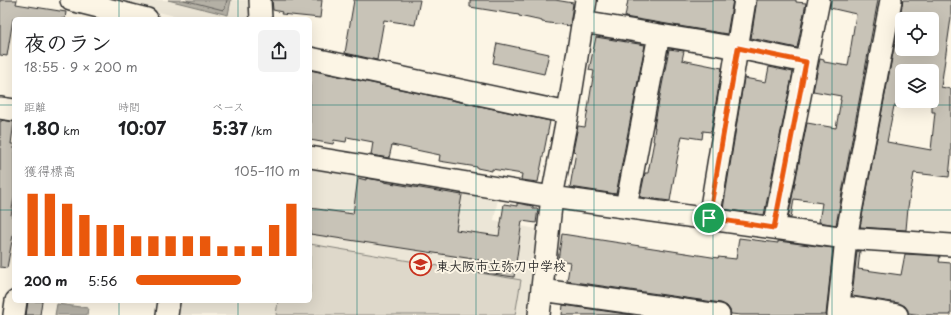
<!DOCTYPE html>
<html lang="ja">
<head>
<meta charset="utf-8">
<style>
  body { margin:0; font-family:"Playpen Sans","Klee One",sans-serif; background:#f2f2f2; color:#202124; height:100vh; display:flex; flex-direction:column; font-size:15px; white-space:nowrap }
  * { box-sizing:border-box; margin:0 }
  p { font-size:13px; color:#757577 }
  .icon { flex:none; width:22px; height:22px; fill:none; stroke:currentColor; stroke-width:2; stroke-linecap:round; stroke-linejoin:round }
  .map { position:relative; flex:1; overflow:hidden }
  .sheet { position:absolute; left:12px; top:17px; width:300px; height:286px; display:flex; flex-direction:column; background:#fff; border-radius:6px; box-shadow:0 4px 16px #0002 }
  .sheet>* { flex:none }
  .buttons { position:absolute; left:895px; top:12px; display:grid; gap:8px }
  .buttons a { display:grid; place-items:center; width:44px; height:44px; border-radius:6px; background:#fff; box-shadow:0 4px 16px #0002; font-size:20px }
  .pin { position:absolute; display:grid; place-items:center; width:34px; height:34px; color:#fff; margin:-17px; border:2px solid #fff; border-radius:50%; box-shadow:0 1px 4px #0007 }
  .round { display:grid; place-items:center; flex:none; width:42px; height:42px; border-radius:6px; background:#f2f2f2 }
  .head { display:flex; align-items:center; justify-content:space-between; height:68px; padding:0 12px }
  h1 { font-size:22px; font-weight:700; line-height:30px }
  .metrics { display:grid; grid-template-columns:repeat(3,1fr); gap:6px; height:68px; padding:4px 12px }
  .metrics div { display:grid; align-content:center }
  .metrics b { font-size:17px; font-weight:700 }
  .metrics small { font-size:11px; font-weight:400 }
  .metrics p { font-size:11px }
  .chart { height:112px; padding:8px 12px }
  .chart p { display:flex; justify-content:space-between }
  .chart svg { width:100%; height:72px; margin-top:4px; stroke:#ea580c; stroke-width:6 }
  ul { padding:0 12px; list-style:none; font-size:13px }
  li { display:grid; grid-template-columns:64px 48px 1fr; align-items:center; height:30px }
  li i { height:10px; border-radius:5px; background:#ea580c }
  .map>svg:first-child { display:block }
  .built { fill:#ece6d7 }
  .green { fill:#ded8ca; stroke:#84827a }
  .water { fill:#b4b0a5; stroke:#7d7b74 }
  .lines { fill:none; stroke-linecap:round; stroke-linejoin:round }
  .shore { stroke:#62605c; stroke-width:1 }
  .building { fill:#c8c3b7; stroke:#2b2b2b; fill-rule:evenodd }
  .minor-casing { stroke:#2b2b2b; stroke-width:24 }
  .minor { stroke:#fcf5e5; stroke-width:21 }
  .route-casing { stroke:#fff; stroke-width:8 }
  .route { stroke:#ea580c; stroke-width:5 }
  .grid { fill:none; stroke:#0f766e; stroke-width:1; stroke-opacity:0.55 }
  .labels { text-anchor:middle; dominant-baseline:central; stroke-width:4; stroke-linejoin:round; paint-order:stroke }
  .poi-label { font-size:13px; font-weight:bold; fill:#2b2b2b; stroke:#fcf5e5; text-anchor:start }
</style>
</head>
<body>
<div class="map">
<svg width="951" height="315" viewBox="0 0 951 315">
  <rect width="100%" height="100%" fill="#fcf5e5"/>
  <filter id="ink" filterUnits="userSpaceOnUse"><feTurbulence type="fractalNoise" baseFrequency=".025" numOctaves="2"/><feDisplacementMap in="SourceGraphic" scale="8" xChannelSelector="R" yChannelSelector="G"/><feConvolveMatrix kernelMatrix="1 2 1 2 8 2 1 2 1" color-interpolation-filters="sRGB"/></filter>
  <g filter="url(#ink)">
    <path class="built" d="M 106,0 L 255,0 L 256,19 L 188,19 Z
      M 310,166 L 498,198 L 494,220 L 536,229 L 527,315 L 175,315 L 178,301 L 310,301 Z"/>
    <path class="green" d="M 310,244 L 521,280 L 515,315 L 276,315 L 278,301 L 310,301 Z"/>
    <path class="water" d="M 168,0 L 231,0 L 228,15 Z
      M 57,304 L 88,308 L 87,315 L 55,315 Z"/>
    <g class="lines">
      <path class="shore" d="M 184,0 L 223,10 L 225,8 L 227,0"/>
    </g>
    <path class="building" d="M 0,0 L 17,0 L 16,4 L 66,12 L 65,19 L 13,19 L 7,56 L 0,55 Z
      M 272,0 L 322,0 L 320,18 L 281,14 L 282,12 L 273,10 Z
      M 354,0 L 420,0 L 415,25 L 384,20 L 377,60 L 345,53 Z
      M 470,0 L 555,0 L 573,3 L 570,26 L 542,22 L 542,21 L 519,16 L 519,15 L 470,7 Z
      M 628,0 L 733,0 L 727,34 L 625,17 Z
      M 757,0 L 796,0 L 796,2 L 806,3 L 797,48 L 751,38 Z
      M 831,0 L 878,0 L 836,225 L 819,222 L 822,203 L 794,199 L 791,218 L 788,218 L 807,123 L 836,128 L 841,100 L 840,100 L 841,96 L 813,91 L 820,59 L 824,60 L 824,62 L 848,66 L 856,14 L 830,8 Z
      M 903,0 L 951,0 L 951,18 L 941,87 L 951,89 L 951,157 L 949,177 L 914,173 L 908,207 L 906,230 L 860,227 ZM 902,19 L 932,19 L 932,49 L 902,49 ZM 902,71 L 932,71 L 932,112 L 935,112 L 931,150 L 887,142 L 894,106 L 902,107 Z
      M 596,37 L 645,45 L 616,194 L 570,187 L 576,152 L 573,151 L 578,126 L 585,127 L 594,71 L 589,70 Z
      M 497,43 L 549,54 L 544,74 L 493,63 Z
      M 669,49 L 684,51 L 682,60 L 722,68 L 711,132 L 703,131 L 702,139 L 682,136 L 677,160 L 670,201 L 640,197 L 645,173 L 648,173 L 654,141 L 653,141 L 655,127 L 654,127 Z
      M 769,67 L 793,72 L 764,215 L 723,209 L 744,78 L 766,82 Z
      M 310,70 L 550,121 L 538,182 L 521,180 L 522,174 L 492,169 L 492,171 L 477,168 L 477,167 L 439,161 L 440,155 L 392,145 L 389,158 L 371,155 L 373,142 L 347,137 L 346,142 L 334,140 L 333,144 L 310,140 Z
      M 3,120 L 14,122 L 11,144 L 14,144 L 14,197 L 11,216 L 14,217 L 14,230 L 7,268 L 0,267 L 0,121 L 2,121 Z
      M 358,178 L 366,180 L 366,178 L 384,181 L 384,182 L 462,195 L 456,230 L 499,236 L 504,204 L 517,206 L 517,203 L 533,206 L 533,209 L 538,209 L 536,223 L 522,221 L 514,277 L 478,272 L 480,260 L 310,234 L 310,208 L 353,214 Z
      M 562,234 L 718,258 L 718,257 L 736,259 L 739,238 L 778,243 L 778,241 L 833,248 L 826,315 L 741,315 L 731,314 L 730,310 L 727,306 L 721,303 L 567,281 L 570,262 L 558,260 Z
      M 857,251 L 860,251 L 858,269 L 901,275 L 905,254 L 940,256 L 939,262 L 951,263 L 951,315 L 922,315 L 908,313 L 908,310 L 905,306 L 899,303 L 852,296 Z
      M 28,301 L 42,301 L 40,315 L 26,315 Z
      M 563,305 L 633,315 L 562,315 Z"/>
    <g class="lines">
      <defs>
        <path id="minor" d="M 71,0 L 147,19
          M 260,0 L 261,19
          M 582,22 L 738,48 L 806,62
          M 310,58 L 568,113
          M 0,108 L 14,110
          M 310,157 L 552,197 L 774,228 L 846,238 L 951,245
          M 626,207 L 659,35
          M 709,219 L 745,0
          M 774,228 L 819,0
          M 542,290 L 719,315
          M 839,306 L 897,315
          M 14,315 L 16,301
          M 167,315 L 169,301
          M 539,315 L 552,197 L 568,113 L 586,0
          M 838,315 L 846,238 L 891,0"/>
      </defs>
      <use href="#minor" class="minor-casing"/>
      <use href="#minor" class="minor"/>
    </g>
  </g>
  <g class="lines" filter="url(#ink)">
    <defs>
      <path id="route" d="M 738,48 L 806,62 L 774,228 L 709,218 Z"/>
    </defs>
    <use href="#route" class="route-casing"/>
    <use href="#route" class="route"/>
  </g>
  <path class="grid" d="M 119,0 L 119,19M 238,0 L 238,19M 357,0 L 357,315M 476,0 L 476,315M 594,0 L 594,315M 713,0 L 713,315M 832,0 L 832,315M 0,105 L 14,105M 310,105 L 951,105M 0,210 L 14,210M 310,210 L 951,210M 119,301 L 119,315M 238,301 L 238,315"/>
  <defs>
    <symbol id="school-ring" viewBox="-11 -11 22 22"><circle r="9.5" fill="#fcf5e5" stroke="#c8321e" stroke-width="1.5"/><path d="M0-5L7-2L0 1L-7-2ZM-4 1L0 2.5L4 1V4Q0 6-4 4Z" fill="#c8321e"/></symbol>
  </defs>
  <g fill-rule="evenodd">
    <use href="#school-ring" x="408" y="252" width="25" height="25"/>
  </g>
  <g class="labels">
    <g class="poi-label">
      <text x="436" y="265">東大阪市立弥刀中学校</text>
    </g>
  </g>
</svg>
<div class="buttons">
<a><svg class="icon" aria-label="locate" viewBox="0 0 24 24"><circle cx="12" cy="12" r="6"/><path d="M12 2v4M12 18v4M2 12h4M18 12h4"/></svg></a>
<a><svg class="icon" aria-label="layers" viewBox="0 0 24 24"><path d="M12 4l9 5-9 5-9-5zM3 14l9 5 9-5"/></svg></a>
</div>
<div class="pin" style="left:709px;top:218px;background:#1e9e55"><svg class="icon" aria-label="arrive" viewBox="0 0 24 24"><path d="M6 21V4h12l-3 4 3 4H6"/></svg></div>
<section class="sheet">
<div class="head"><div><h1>夜のラン</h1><p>18:55 · 9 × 200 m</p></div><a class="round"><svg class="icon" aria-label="share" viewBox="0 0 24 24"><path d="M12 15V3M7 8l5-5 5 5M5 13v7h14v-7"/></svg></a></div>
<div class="metrics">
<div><p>距離</p><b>1.80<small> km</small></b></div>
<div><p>時間</p><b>10:07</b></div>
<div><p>ペース</p><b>5:37<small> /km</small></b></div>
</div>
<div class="chart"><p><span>獲得標高</span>105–110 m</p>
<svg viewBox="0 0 160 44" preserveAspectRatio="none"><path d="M5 44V6M15 44V6M25 44V12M35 44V19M45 44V25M55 44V25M65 44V32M75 44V32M85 44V32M95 44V32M105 44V32M115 44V38M125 44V38M135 44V38M145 44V25M155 44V12"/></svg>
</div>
<ul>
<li><b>200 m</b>5:56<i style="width:64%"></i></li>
</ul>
</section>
</div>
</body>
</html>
